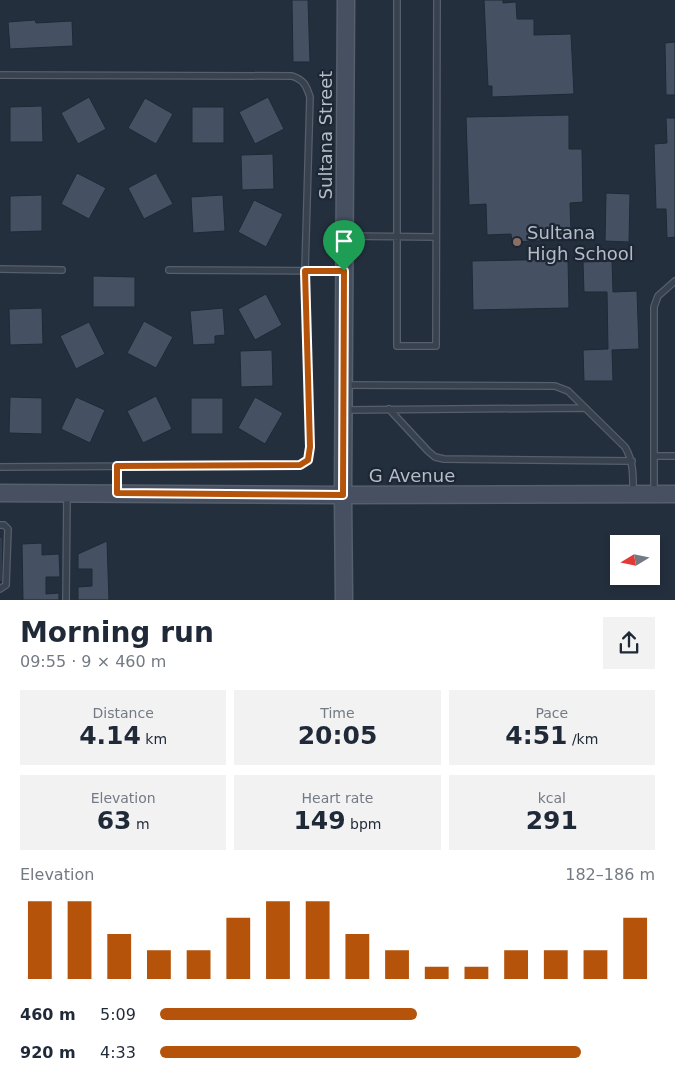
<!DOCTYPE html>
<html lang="en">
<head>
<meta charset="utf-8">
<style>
  body { margin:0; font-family:"DejaVu Sans",sans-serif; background:#f2f2f3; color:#1f2937; height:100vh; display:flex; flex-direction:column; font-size:19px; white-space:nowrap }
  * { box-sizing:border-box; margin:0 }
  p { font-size:16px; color:#747a83 }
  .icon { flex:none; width:28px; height:28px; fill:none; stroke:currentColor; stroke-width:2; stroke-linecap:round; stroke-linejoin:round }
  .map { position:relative; height:600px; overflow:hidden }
  .panel { display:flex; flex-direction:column; background:#fff; flex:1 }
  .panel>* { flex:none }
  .needle { width:32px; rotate:260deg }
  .tools { position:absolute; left:610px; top:535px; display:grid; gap:10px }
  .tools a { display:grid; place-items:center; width:50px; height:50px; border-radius:0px; background:#fff; box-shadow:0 2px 8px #0003; font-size:25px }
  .pin { position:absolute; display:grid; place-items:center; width:42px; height:42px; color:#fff; margin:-51px -21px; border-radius:50% 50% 50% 0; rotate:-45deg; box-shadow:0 0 5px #0007 }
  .pin .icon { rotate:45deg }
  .round { display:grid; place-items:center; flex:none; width:52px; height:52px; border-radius:0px; background:#f2f2f3 }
  .summary { display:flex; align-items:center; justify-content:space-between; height:85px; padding:0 20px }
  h1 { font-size:28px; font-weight:800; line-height:38px }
  .metrics { display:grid; grid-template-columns:repeat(3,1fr); gap:8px; height:85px; padding:5px 20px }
  .metrics div { display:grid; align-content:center; border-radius:0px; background:#f2f2f3; text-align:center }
  .metrics b { font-size:25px; font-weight:800 }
  .metrics small { font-size:14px; font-weight:400 }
  .metrics p { font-size:14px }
  .chart { height:140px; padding:10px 20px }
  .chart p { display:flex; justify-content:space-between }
  .chart svg { width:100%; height:90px; margin-top:5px; stroke:#b45309; stroke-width:6 }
  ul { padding:0 20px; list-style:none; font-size:16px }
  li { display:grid; grid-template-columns:80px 60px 1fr; align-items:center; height:38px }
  li i { height:12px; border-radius:6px; background:#b45309 }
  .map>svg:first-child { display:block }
  .building { fill:#455162; stroke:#1f2835 }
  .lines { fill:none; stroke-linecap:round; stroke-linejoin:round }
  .lane-casing { stroke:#565f6c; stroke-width:8 }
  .secondary-casing { stroke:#565f6c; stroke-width:19 }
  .lane { stroke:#38414e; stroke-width:5.5 }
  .secondary { stroke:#465061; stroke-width:16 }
  .route-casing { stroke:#fff; stroke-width:10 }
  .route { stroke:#b45309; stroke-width:6 }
  .education-dot { fill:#8d6e63; stroke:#1d2633; stroke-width:2 }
  .labels { text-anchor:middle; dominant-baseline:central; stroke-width:4.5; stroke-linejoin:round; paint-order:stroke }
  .street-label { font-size:18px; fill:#b4bcc9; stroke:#1d2633 }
  .poi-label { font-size:18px; fill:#b4bcc9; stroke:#1d2633; text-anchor:start }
</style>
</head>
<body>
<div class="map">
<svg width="675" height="600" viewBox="0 0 675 600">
  <rect width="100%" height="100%" fill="#242f3e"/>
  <path class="building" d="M 292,0 L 308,0 L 310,62 L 293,62 Z
    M 484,0 L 503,0 L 503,3 L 516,2 L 517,19 L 534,19 L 534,35 L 571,34 L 574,94 L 492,97 L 492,86 L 488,86 Z
    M 35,20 L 36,23 L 72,21 L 73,46 L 10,49 L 8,22 Z
    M 675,42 L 675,95 L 666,95 L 665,43 Z
    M 89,97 L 106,129 L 78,144 L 61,113 Z
    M 268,97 L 284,129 L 255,144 L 239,112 Z
    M 145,98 L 173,114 L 156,144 L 128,128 Z
    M 42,106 L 43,142 L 10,142 L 10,107 Z
    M 192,107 L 224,107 L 224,143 L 192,143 Z
    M 569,115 L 569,149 L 582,149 L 583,202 L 570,203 L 571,234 L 559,235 L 559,240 L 512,242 L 511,234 L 487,235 L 486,204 L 469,205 L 466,117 Z
    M 666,118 L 675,118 L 675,237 L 667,238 L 666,209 L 656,209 L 654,144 L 667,143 Z
    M 273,154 L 274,189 L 242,190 L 241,155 Z
    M 77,173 L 106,188 L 89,219 L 61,204 Z
    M 156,173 L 173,204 L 144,219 L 128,188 Z
    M 606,193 L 630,194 L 629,242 L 605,241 Z
    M 42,195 L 42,231 L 10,232 L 10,196 Z
    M 223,195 L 225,231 L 193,233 L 191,197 Z
    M 254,200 L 283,214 L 266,247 L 238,232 Z
    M 568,259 L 569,308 L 473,310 L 472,261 Z
    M 612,261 L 613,292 L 637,291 L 639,349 L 612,350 L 613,381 L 584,381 L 583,350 L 608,349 L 607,292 L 584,292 L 583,262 Z
    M 93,276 L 135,277 L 135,307 L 93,307 Z
    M 266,294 L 282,325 L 255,340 L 238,309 Z
    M 42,308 L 43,344 L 10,345 L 9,309 Z
    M 223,308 L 225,335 L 215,336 L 215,344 L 193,345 L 190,311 Z
    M 144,321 L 173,337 L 156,368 L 127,353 Z
    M 89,322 L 105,354 L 76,369 L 60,336 Z
    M 272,350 L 273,386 L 241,387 L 240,351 Z
    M 156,396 L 172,429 L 143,443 L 127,411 Z
    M 10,397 L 42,398 L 42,434 L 9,433 Z
    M 76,397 L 105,410 L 90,443 L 61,429 Z
    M 255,397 L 283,413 L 265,444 L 238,428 Z
    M 191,398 L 223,398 L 223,434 L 191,434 Z
    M 0,537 L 2,537 L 2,582 L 0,582 Z
    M 107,541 L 109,600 L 78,600 L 78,587 L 92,586 L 92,569 L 78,569 L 78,554 Z
    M 42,543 L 42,555 L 59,554 L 60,577 L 46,577 L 46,594 L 59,593 L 59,600 L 23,600 L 22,544 Z"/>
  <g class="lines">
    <defs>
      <path id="lane" d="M 397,0 L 397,346 L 436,346 L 437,0
        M 0,75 L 292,76 C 304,80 306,85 310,97 L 305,271 L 310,447 L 308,460 L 300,465 L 0,467
        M 347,236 L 436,237
        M 0,269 L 62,270
        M 169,270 L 342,271
        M 344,385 L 555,386 L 568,391 L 625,447 C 634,462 633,477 633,493
        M 389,409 L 428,451 L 435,457 L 444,459 L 632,461
        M 346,410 L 584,408
        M 654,456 L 675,456
        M 654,491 L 654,307 L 658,296 L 675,281
        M 117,493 L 117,466
        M 0,525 L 4,525 L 8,529 L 6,585 L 0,589
        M 66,600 L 67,495"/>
      <path id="secondary" d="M 0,493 L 343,495 L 675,494
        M 344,600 L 343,495 L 346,0"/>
    </defs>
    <use href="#lane" class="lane-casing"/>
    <use href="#secondary" class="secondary-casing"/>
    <use href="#lane" class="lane"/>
    <use href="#secondary" class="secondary"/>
  </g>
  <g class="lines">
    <defs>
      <path id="route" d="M 305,271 L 344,271 L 343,495 L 117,493 L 117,466 L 300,465 L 308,460 L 310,447 Z"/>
    </defs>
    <use href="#route" class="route-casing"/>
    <use href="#route" class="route"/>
  </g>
  <circle class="education-dot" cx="517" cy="242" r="5"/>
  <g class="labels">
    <g class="street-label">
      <text transform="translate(325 135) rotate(-90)">Sultana Street</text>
      <text x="412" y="475">G Avenue</text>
    </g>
    <g class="poi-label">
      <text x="527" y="232">Sultana<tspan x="527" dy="21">High School</tspan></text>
    </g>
  </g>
</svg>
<div class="tools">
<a><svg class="needle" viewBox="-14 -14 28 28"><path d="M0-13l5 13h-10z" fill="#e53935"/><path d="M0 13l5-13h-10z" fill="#747a83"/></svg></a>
</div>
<div class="pin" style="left:344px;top:271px;background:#1e9e55"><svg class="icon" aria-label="arrive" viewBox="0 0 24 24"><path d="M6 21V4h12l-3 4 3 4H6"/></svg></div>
</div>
<section class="panel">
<div class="summary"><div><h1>Morning run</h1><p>09:55 · 9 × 460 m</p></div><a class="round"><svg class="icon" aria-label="share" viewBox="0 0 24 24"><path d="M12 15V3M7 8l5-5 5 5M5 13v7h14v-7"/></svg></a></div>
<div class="metrics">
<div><p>Distance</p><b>4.14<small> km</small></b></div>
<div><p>Time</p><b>20:05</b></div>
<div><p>Pace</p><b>4:51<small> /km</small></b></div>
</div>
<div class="metrics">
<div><p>Elevation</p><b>63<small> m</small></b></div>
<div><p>Heart rate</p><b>149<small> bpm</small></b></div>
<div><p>kcal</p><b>291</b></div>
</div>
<div class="chart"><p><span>Elevation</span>182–186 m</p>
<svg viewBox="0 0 160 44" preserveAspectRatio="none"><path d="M5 44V6M15 44V6M25 44V22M35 44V30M45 44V30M55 44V14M65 44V6M75 44V6M85 44V22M95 44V30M105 44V38M115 44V38M125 44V30M135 44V30M145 44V30M155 44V14"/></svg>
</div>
<ul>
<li><b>460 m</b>5:09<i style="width:52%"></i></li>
<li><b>920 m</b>4:33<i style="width:85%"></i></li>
</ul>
</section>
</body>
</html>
